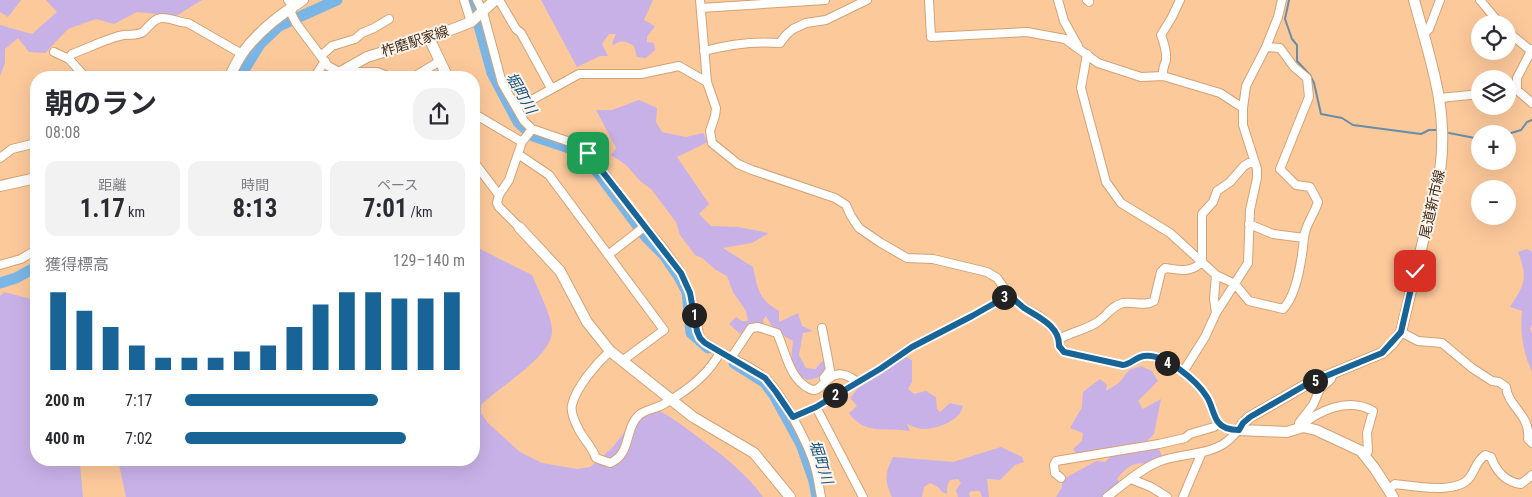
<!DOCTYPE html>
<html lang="ja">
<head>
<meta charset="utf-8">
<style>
  body { margin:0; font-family:"Roboto Condensed","Noto Sans JP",sans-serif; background:#f2f2f3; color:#2b2b33; height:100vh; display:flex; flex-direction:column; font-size:19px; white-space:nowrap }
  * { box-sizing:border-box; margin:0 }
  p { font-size:16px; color:#7c7c81 }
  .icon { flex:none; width:28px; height:28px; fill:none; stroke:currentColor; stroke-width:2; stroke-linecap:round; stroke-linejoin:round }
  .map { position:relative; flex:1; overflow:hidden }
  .panel { position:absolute; left:30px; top:71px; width:450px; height:395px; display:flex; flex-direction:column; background:#fff; border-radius:20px; box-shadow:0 5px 20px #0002 }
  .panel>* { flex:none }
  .fabs { position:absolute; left:1471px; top:15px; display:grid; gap:10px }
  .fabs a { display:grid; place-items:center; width:45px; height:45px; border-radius:50%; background:#fff; box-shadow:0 5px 20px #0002; font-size:25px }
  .pin { position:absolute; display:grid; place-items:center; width:42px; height:42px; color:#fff; margin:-21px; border-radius:10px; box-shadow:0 2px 8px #0006 }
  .km { position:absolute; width:25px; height:25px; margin:-12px; border-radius:50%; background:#222; color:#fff; font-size:14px; line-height:25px; text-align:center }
  .round { display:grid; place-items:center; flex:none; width:52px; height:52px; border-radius:20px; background:#f2f2f3 }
  .head { display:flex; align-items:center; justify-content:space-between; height:85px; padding:0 15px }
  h1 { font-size:28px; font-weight:700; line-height:38px }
  .figures { display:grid; grid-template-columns:repeat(3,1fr); gap:8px; height:85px; padding:5px 15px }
  .figures div { display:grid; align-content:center; border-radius:12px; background:#f2f2f3; text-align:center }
  .figures b { font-size:25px; font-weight:700 }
  .figures small { font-size:14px; font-weight:400 }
  .figures p { font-size:14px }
  .chart { height:140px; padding:10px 15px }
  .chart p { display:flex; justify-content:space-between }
  .chart svg { width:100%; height:90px; margin-top:5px; stroke:#196497; stroke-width:6 }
  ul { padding:0 15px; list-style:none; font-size:16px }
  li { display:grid; grid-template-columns:80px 60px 1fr; align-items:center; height:38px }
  li i { height:12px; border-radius:6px; background:#196497 }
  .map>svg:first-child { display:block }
  .green { fill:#c8b1e7 }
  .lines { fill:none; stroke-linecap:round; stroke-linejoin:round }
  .stream { stroke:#698ca8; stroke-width:2 }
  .river { stroke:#7ab5e5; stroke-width:11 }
  .street-casing { stroke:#d3a275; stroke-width:10 }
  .secondary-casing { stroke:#d3a275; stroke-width:12 }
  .street { stroke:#fff; stroke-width:8 }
  .secondary { stroke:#fff; stroke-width:10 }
  .route-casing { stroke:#fff; stroke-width:10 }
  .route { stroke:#196497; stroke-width:6 }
  .labels { text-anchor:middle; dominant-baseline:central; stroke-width:4; stroke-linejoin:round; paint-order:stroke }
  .street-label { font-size:14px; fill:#402d1a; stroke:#fef3ea }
  .water-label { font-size:15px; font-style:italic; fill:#0e5380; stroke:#fef3ea }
</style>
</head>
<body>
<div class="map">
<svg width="1532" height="497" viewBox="0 0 1532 497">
  <rect width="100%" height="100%" fill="#fcc99b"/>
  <path class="green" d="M 0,0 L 21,0 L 8,17 L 0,12 Z
    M 46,0 L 202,0 L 176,16 L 137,12 L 114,24 L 96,19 L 68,29 L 45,53 L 29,52 L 18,38 L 5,49 L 5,63 L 0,76 L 0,25 L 32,34 L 57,12 Z
    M 541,0 L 653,0 L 644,20 L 655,26 L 647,37 L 647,42 L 654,43 L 655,50 L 646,58 L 637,57 L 634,46 C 627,42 621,39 614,45 L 612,43 L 616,34 L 609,34 L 602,44 L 608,56 L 600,56 L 577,67 Z
    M 639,100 L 657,108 L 656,122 L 662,132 L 686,137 L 703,133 L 708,142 L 677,157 L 709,204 L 699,214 L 711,226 L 738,227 L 769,233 L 752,243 L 723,248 L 753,267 C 758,289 758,299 779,311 L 779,322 L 798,313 L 802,326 L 813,331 L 803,333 L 799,355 L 806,368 L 816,369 L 821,362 L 827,361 L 827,371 L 817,378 L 807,380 C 788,370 791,359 793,341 L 774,330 L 766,316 L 763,320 L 765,327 L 757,324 L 743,336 L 729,324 L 736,317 L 742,321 L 748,321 L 746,311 L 733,292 L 727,276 L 716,270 L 702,258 L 695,255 L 680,235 L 676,222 L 651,189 L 640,181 L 626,165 L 611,155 L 616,148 L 596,110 L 612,110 Z
    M 474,246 L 532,275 C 538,289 552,317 552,330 C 553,357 498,387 481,405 L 481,413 L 488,423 L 520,452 L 542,463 L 577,469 L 590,467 L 612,448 L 639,413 L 650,407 C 669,414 683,426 698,437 C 722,455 746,473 763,497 L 126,497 L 118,460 L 474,460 Z
    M 1527,249 L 1532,252 L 1532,324 L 1530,329 L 1532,334 L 1532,372 C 1523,352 1520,333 1522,311 L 1510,307 C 1525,284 1528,278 1518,252 Z
    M 4,292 L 31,299 L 36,331 L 36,460 L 75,460 L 80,465 L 83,497 L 0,497 L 0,296 Z
    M 903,355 L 912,360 L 912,382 L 908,389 L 914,394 L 926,391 L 936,397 L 937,409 L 940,412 L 950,403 L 963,406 C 960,421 937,429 923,429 C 918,429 912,426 907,424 L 910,431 C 887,427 865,436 849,413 L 857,406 L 850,398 L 858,388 L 858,385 Z
    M 1141,366 L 1152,371 L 1158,381 L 1138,401 L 1143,409 L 1161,399 L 1154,434 L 1143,445 L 1086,455 L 1076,453 L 1073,449 L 1082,441 L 1083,433 L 1070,428 L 1082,407 L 1083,392 L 1100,379 L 1107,385 L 1106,391 L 1119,383 L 1129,370 Z
    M 1001,447 L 1022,457 L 1024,462 L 1015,465 L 1000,480 L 987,479 L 989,497 L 982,497 L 980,491 L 972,491 L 969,493 L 970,497 L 958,497 L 956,490 L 961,483 L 958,479 L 950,480 L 947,486 L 947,494 L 942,492 L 938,487 L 930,483 L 924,487 L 922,497 L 892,497 C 884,481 885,473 893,457 L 953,462 Z
    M 1158,447 L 1162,456 L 1148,465 C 1134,460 1125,469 1117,479 L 1121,484 L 1103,497 L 1056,497 L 1062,487 L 1062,480 L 1096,461 L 1105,462 L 1111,456 Z"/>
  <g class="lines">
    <path class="stream" d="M 1289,0 L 1285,19 L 1292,39 L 1297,45 L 1297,61 L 1310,75 L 1314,83 L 1321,114 L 1342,118 L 1353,125 L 1421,134 L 1429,130 L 1438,130
      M 1449,133 L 1480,139
      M 1508,134 L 1521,130 L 1527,122 L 1532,120"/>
    <path class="river" d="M 472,0 L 492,73 L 518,122 L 533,136 L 575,150 L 586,157 L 646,237 L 664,255 L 679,277 L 687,292 L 691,333 L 708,348
      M 239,78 L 260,44 L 279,26 L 337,0
      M 0,283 L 16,278 L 36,267
      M 734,363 L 764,382 L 774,395 L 801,444 L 814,481 L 817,497"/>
    <defs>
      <path id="street" d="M 288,0 L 293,7 L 291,13 L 296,23 L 328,66 L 339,72 L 343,78
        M 464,0 L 471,22
        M 477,0 L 483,12 L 502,83 L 524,121 L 532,129 L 573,143 L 588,153 L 600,167 L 628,206 L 664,249 L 681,273 L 690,293 L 700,338 C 718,355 745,361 765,378 C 782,393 809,445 815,467 C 818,477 819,487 821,497
        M 499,0 L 516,29 L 521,33 L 551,88
        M 700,0 L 707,82 L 716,108 L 715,116 L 710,131 L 712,143 L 738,164 L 752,170 L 835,198 L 846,205 L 851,216 L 859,228 L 881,243 L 907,258 L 933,259 L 987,272 L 997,278 L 1009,295 L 1023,307 L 1041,317 L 1054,330 L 1059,340
        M 929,0 L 931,37 L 1027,32 L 1065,39 L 1098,63 L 1141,77 L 1163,76 L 1220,93 L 1243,108
        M 1058,0 L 1064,21 L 1078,46
        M 1087,0 L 1089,2
        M 1480,0 L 1500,24
        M 701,8 L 825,0
        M 1508,32 L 1530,50
        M 1423,35 L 1429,29 L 1440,0
        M 1266,47 L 1280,48 L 1294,67 L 1307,78 L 1309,97 L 1280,169 L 1296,185 L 1310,187 L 1318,202 C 1314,215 1305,225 1304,238
        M 704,51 C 730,44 754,41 780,43 L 786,35 L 793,29 L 806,23 L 826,20 L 867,0
        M 54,52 L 69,59
        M 1087,54 L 1081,88 L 1106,182 L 1121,203 L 1170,233 L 1216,275 L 1214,299 L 1216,313
        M 321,56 L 332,46 L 355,39 L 362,33 L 374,28 L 389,19
        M 341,72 L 377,72 L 393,78
        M 1163,76 C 1162,70 1164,66 1166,60 C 1167,52 1164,43 1161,35 L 1172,17 L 1180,0
        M 86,78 L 69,59 L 72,54 C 86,49 110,37 124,35 C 130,34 137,36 143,32 C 149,27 153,19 161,18 C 170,17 179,23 188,23 L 242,54
        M 314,78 L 325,61
        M 412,78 L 440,61
        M 1517,90 L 1517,78 L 1532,49
        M 1508,91 L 1517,90 L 1532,103
        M 1440,98 L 1480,94
        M 517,108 L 579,74 L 641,74 L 679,66 L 707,82
        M 474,119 L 478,116 L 522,142
        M 518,154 L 549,175 L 664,330 L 622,361
        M 0,158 L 12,149 L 36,143
        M 474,162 L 499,195 L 497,203 L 499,207 L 519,227
        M 499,195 L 509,180 L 522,142 L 532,129
        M 608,255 L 644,227
        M 0,265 L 21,259 L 36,250
        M 1216,275 L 1235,284 L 1249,301 L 1283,309 C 1297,295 1302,258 1304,238 L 1273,234 L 1249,224
        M 822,328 L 830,370 L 824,378
        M 1401,332 L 1418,341 L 1442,343 L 1472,368 L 1492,381 L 1499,382 L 1506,387 C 1508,407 1531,415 1528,439 L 1532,443
        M 610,351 C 597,363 576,387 572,405 C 570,412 575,422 578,428 C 583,439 592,446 596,458 L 610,463 C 632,454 624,429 639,415 C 646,409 656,409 664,404 C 685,392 709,375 720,352
        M 731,358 L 751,328 L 758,327 L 777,333 C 786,352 789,379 810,389 C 824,396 827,360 856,381
        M 1183,372 L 1205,337 L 1216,313 L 1248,263 L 1250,210 L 1257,178 L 1257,169 L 1243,125 L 1243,108 L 1246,86 L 1266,47 L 1278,17 L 1282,0
        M 816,407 L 863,497
        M 793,417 L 816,407 L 880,369 L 912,347 L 972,316 L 1009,295
        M 1299,425 L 1299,423 L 1313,405 L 1320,389 L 1331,379 L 1333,374
        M 1299,428 C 1318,410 1348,397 1373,411 L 1367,433 L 1368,451 L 1365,456
        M 1239,430 C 1232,430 1223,429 1218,422 C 1213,415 1212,405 1207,397 C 1197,381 1165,353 1144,356 C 1136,357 1131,364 1123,365 L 1065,352 L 1059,346 L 1059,340 L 1063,337 C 1074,332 1086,329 1096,323 C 1106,317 1111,306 1123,303 C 1134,301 1144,307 1154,301 L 1161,272 L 1165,268 C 1180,270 1191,273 1202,262 L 1202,214 L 1213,202 L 1217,191 L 1230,182 L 1244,166 L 1254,160
        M 1061,478 L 1055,473 L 1054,465 L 1056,461 L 1159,444 L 1185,438 L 1190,434 L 1214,427 L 1218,423
        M 1131,479 L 1151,487 L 1167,497
        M 1388,490 L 1395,484 C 1413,486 1458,495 1470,477 C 1476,469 1475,463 1485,455 L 1491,457 C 1496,471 1506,482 1521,484 L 1532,475
        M 1107,497 C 1123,485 1139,470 1158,462 C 1179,453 1206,456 1225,443 C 1230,440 1234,434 1239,430
        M 1183,497 L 1202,452"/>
      <path id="secondary" d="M 429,38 L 448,78
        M 229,78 C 233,70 237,61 242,54 C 257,32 281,14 303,0
        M 330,78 L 367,57 L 435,36 L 471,22 L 495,0
        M 0,186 L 36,178
        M 519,227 L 560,271 L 587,322 L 610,351 L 693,417 L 754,453 L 790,497
        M 1393,497 L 1375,469 L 1361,451 L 1316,430 L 1303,427 L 1287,432 L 1239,430 L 1243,423 L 1250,417 L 1309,383 L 1382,353 L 1392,344 L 1401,332 L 1440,171 C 1449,109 1430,59 1414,0"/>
    </defs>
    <use href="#street" class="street-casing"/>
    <use href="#secondary" class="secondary-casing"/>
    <use href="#street" class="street"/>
    <use href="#secondary" class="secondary"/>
  </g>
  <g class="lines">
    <defs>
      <path id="route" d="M 588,153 L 681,273 L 690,293 L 697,331 L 700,338 L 705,343 L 765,378 L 776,392 L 793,417 L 816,407 L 880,369 L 912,347 L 972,316 L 1009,295 C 1014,299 1019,304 1024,308 C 1038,317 1060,326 1059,346 L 1064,352 L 1123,365 C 1131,364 1136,357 1144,356 C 1165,353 1197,381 1207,397 C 1212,405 1213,415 1218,422 C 1223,429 1232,430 1239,430 L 1243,423 L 1250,417 L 1309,383 L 1382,353 L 1401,332 L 1415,271"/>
    </defs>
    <use href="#route" class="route-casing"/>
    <use href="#route" class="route"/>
  </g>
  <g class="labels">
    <g class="street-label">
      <text transform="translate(415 41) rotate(-18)">柞磨駅家線</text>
      <text transform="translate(1432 204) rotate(-77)">尾道新市線</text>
    </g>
    <g class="water-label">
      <text transform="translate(521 93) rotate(60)">堀町川</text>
      <text transform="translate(821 462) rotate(72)">堀町川</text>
    </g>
  </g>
</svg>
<div class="fabs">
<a><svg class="icon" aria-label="locate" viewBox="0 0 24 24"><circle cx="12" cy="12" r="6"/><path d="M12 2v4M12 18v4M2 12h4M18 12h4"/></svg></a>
<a><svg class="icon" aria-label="layers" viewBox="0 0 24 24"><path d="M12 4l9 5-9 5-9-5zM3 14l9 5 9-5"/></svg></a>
<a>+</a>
<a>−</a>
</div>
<div class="pin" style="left:588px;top:153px;background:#1e9e55"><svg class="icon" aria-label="arrive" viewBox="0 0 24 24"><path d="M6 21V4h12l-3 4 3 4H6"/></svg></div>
<div class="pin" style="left:1415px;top:271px;background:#d93025"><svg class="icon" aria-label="check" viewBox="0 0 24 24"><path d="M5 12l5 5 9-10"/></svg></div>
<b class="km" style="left:694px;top:315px">1</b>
<b class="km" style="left:835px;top:395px">2</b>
<b class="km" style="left:1004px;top:297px">3</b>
<b class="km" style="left:1167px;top:363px">4</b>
<b class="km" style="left:1315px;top:381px">5</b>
<section class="panel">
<div class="head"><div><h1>朝のラン</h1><p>08:08</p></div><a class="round"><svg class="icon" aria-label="share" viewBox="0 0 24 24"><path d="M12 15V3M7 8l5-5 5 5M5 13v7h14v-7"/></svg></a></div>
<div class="figures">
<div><p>距離</p><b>1.17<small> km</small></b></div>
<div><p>時間</p><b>8:13</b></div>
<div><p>ペース</p><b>7:01<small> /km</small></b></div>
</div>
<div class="chart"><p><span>獲得標高</span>129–140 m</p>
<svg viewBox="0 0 160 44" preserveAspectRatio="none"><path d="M5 44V6M15 44V15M25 44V23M35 44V32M45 44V38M55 44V38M65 44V38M75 44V35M85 44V32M95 44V23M105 44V12M115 44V6M125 44V6M135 44V9M145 44V9M155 44V6"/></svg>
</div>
<ul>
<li><b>200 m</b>7:17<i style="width:69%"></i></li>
<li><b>400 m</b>7:02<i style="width:79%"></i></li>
</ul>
</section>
</div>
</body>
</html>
